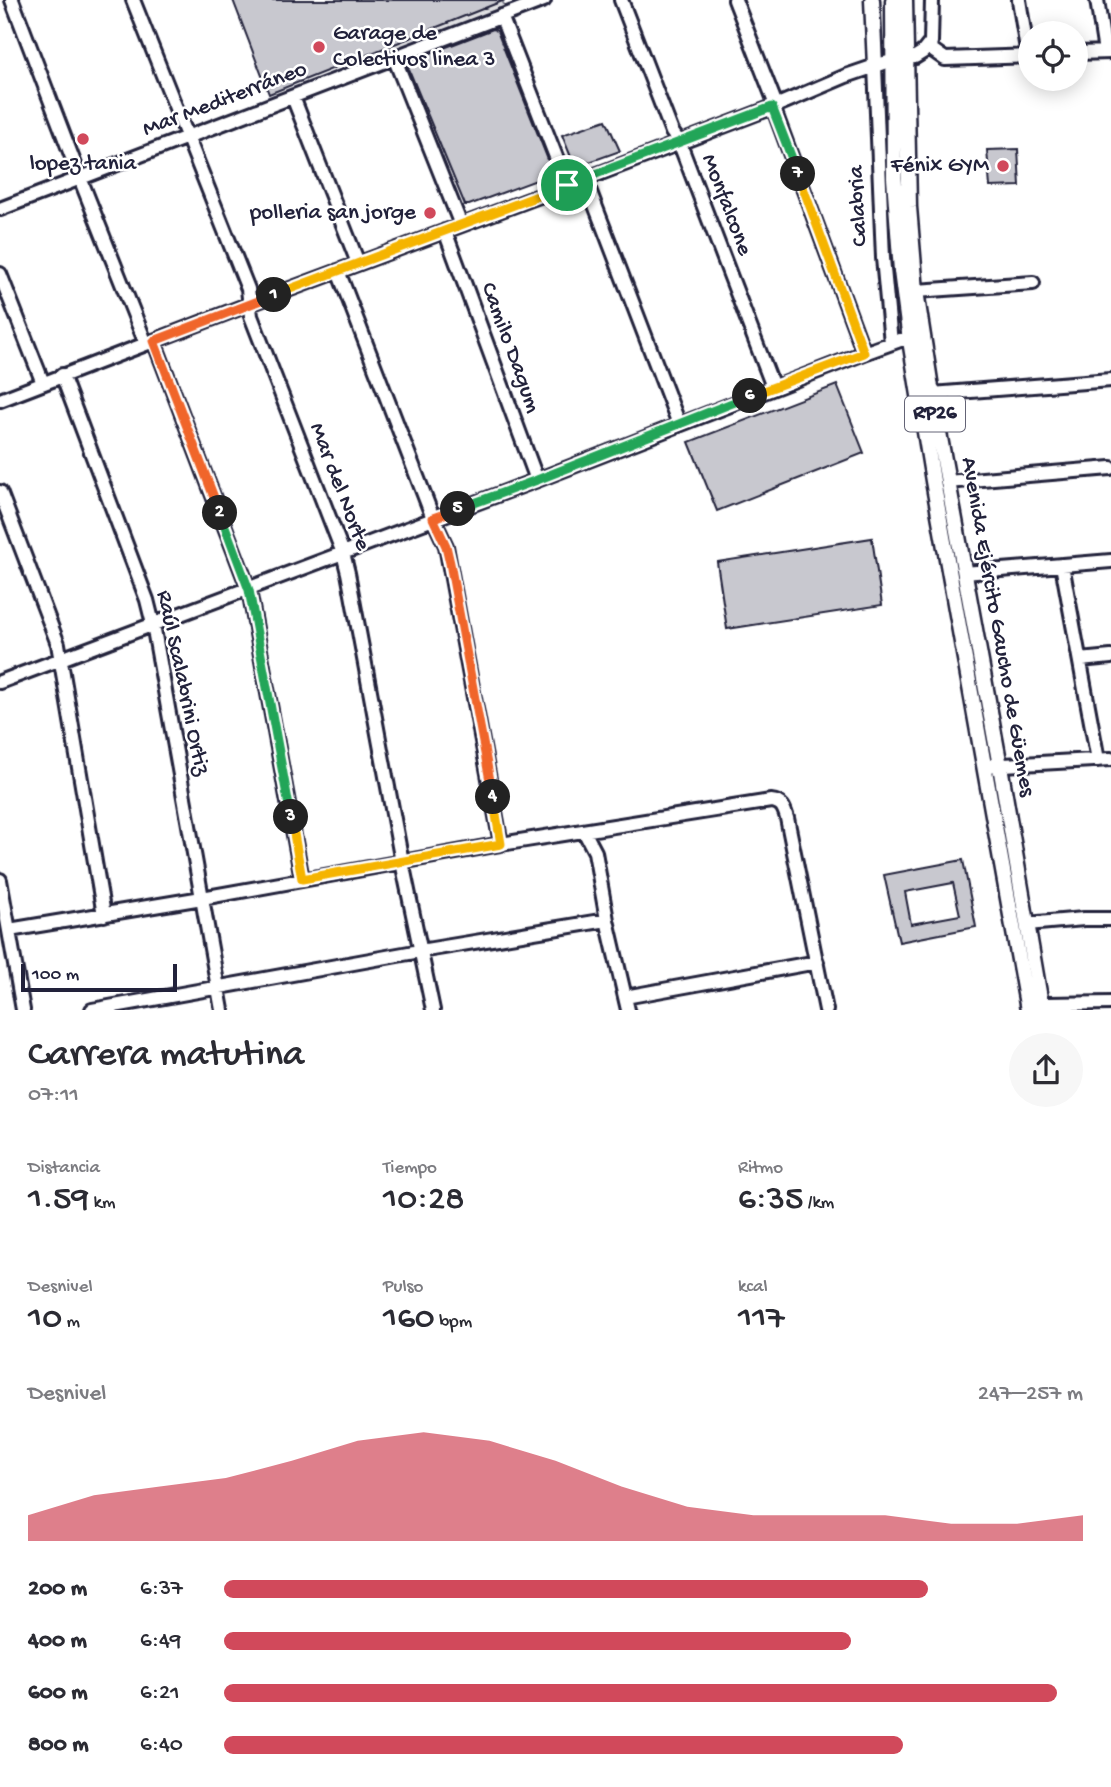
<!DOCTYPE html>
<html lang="es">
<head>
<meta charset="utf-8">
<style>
  body { margin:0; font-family:"Gochi Hand",sans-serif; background:#f7f7f7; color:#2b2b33; height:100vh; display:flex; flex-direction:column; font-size:26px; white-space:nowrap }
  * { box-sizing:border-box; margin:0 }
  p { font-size:23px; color:#7c7c81 }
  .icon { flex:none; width:38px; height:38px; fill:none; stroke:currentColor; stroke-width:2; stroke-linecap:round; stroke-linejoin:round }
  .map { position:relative; height:1010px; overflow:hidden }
  .details { display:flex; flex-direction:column; background:#fff; flex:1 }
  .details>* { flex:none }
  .controls { position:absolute; left:1018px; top:21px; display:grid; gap:14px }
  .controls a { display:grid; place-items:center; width:70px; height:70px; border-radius:50%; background:#fff; box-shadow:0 4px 18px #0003; font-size:35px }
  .scale { position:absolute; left:21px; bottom:18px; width:156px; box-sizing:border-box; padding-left:7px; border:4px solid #22223b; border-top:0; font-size:19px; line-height:24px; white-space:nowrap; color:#22223b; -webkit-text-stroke:5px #fff; paint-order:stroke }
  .pin { position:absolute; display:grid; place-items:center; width:60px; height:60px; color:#fff; margin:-30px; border:4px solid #fff; border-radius:50%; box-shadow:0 2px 7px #0007 }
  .km { position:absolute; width:35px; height:35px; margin:-18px; border-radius:50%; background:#222; color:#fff; font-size:19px; line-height:35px; text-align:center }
  .round { display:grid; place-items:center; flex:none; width:74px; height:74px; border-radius:37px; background:#f7f7f7 }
  .overview { display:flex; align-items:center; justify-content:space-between; height:119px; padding:0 28px }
  h1 { font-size:38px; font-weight:600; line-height:52px }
  .figures { display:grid; grid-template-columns:repeat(3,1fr); gap:10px; height:119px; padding:7px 28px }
  .figures div { display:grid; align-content:center }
  .figures b { font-size:35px; font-weight:600 }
  .figures small { font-size:19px; font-weight:400 }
  .figures p { font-size:19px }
  .chart { height:196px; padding:14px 28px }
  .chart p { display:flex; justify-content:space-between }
  .chart svg { width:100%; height:126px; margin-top:7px; fill:#d1495b; opacity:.7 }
  ul { padding:0 28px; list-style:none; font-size:23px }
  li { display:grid; grid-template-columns:112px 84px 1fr; align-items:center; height:52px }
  li i { height:18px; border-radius:9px; background:#d1495b }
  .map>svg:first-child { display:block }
  .green { fill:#dfdfe2; stroke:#80808e; stroke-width:2 }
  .building { fill:#c8c8cf; stroke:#22223b; stroke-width:2; fill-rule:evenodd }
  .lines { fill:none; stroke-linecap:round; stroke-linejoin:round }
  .minor-casing { stroke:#22223b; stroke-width:18 }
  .major-casing { stroke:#22223b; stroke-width:19 }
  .minor { stroke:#fff; stroke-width:12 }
  .major { stroke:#fff; stroke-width:14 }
  .split-1-casing { stroke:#fff; stroke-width:14 }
  .split-2-casing { stroke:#fff; stroke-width:14 }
  .split-3-casing { stroke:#fff; stroke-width:14 }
  .split-4-casing { stroke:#fff; stroke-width:14 }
  .split-5-casing { stroke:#fff; stroke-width:14 }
  .split-6-casing { stroke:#fff; stroke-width:14 }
  .split-7-casing { stroke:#fff; stroke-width:14 }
  .split-8-casing { stroke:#fff; stroke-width:14 }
  .split-1 { stroke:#f5b400; stroke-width:9 }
  .split-2 { stroke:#f0652b; stroke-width:9 }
  .split-3 { stroke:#22a559; stroke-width:9 }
  .split-4 { stroke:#f5b400; stroke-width:9 }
  .split-5 { stroke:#f0652b; stroke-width:9 }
  .split-6 { stroke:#22a559; stroke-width:9 }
  .split-7 { stroke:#f5b400; stroke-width:9 }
  .split-8 { stroke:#22a559; stroke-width:9 }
  .poi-dot { fill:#d1495b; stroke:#fff; stroke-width:2.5 }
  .labels { text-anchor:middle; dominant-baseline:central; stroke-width:5; stroke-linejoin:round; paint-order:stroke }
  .shield { fill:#fff; stroke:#646476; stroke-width:2 }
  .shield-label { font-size:21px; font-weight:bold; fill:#22223b }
  .poi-label { font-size:23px; fill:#22223b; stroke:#fff; text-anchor:end }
  .street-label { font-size:23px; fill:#22223b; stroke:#fff }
</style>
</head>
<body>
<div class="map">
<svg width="1111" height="1010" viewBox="0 0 1111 1010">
  <rect width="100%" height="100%" fill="#fff"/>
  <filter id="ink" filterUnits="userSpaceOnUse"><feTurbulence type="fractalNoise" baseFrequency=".0143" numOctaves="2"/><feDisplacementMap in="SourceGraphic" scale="14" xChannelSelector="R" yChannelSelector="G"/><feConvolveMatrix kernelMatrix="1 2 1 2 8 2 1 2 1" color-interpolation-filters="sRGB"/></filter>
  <g filter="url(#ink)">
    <path class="green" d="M 343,0 L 502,0 L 506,10 L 368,65 Z"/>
    <path class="building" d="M 233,0 L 505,0 L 269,94 Z
      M 493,29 L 497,31 L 502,44 L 552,170 L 550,175 L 469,205 L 465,205 L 407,65 L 410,61 Z
      M 606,120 L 620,151 L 581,165 L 573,162 L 562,135 Z
      M 1018,149 L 1020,186 L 990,187 L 987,150 Z
      M 837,385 L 864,453 L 717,511 L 689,442 Z
      M 872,538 L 882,605 L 727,629 L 717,562 Z
      M 963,860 L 976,927 L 899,942 L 884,875 ZM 953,883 L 960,915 L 911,924 L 905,892 Z"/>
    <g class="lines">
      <defs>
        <path id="minor" d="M 12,0 L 80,178 L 146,344
          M 133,0 L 248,289 L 251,316 L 343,553 L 348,573 L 402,862 L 433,1010
          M 621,0 L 672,132 L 679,142 L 683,152 L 773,387
          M 735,0 L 776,105
          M 1019,0 L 1028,56
          M 1097,0 L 1105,52
          M 501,16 L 567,185
          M 928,47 L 945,59 L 1031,56
          M 1076,53 L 1111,52
          M 394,57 L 461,225
          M 875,66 L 883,258 L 891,343
          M 293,97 L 358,263
          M 773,107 L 864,353
          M 585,179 L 679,424
          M 0,209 L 544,0
          M 445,231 L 537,480
          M 338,271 L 433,518 L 446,546 L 501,844
          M 0,274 L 43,383
          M 916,291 L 1033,283
          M 154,341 L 249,590 L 302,879
          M 62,375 L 147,600 L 153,624 L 222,1010
          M 932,394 L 1111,380
          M 0,400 L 250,304 L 585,179 L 773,107 L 846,76 L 884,63 L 905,58 L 915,57 L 923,52 L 931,42 L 932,0
          M 947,482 L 1111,468
          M 0,492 L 58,644 L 104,915
          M 1062,565 L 1098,760
          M 964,573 L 1111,561
          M 1080,660 L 1111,657
          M 0,682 L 537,480 L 864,353 L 900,340 L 910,340
          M 985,766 L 1111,759
          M 584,831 L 595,852 L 607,920 L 628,1010
          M 0,880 L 23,1010
          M 1027,924 L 1084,919 L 1111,919
          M 9,930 L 202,898 L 501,844 L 771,801 C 782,802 784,808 787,818 L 826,1010
          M 625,997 L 817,962
          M 92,1010 L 420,951 L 607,920
          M 1036,1010 L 1047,1004 L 1111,1003"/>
        <path id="major" d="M 872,0 L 875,66
          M 893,0 L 894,178 L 901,271 L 910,340 L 933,481 L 1028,1010
          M 905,0 L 909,207 L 916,291 L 932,394 L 1000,766 L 1042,1010"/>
      </defs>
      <use href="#minor" class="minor-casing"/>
      <use href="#major" class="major-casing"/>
      <use href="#minor" class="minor"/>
      <use href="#major" class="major"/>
    </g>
  </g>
  <g class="lines" filter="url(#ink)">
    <defs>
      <path id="split-1" d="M 274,295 L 567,185"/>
      <path id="split-2" d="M 220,513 L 154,341 L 274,295"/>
      <path id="split-3" d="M 220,513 L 249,590 L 291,817"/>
      <path id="split-4" d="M 291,817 L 302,879 L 501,844 L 493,797"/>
      <path id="split-5" d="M 458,509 L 433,518 L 446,546 L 450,563 L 493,797"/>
      <path id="split-6" d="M 458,509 L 537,480 L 750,396"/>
      <path id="split-7" d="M 750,396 L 864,353 L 798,174"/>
      <path id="split-8" d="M 567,185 L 772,107 L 798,174"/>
    </defs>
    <use href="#split-1" class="split-1-casing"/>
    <use href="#split-2" class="split-2-casing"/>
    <use href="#split-3" class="split-3-casing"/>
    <use href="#split-4" class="split-4-casing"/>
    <use href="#split-5" class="split-5-casing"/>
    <use href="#split-6" class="split-6-casing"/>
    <use href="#split-7" class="split-7-casing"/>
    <use href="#split-8" class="split-8-casing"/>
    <use href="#split-1" class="split-1"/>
    <use href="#split-2" class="split-2"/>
    <use href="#split-3" class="split-3"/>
    <use href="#split-4" class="split-4"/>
    <use href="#split-5" class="split-5"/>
    <use href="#split-6" class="split-6"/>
    <use href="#split-7" class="split-7"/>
    <use href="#split-8" class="split-8"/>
  </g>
  <g class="poi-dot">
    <circle cx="319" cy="47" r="7"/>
    <circle cx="83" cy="139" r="7"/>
    <circle cx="1003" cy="166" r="7"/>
    <circle cx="430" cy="213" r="7"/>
  </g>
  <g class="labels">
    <rect class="shield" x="905" y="396.5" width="60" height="35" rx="5"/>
    <g class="shield-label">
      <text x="935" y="414">RP26</text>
    </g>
    <g class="poi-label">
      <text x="333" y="34" text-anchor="start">Garage de<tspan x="333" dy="26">Colectivos linea 3</tspan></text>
      <text x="83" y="164" text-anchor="middle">lopez tania</text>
      <text x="989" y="166">Fénix GYM</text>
      <text x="416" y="213">polleria san jorge</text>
    </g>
    <g class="street-label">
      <text transform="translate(225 100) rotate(-21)">Mar Mediterráneo</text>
      <text transform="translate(726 205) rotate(69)">Monfalcone</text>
      <text transform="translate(859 206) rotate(-93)">Calabria</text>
      <text transform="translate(510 348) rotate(70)">Camilo Dagum</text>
      <text transform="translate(339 487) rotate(69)">Mar del Norte</text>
      <text transform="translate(997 627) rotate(80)">Avenida Ejército Gaucho de Güemes</text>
      <text transform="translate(182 683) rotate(78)">Raúl Scalabrini Ortiz</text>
    </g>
  </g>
</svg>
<div class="controls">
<a><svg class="icon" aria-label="locate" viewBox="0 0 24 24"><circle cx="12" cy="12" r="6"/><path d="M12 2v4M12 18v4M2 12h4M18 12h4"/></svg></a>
</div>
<div class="scale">100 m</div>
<div class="pin" style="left:567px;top:185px;background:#1e9e55"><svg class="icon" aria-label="arrive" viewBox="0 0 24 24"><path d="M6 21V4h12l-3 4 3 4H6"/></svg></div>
<b class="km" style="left:274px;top:295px">1</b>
<b class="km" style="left:220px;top:513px">2</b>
<b class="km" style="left:291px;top:817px">3</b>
<b class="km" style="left:493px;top:797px">4</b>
<b class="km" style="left:458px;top:509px">5</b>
<b class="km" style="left:750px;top:396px">6</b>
<b class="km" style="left:798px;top:174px">7</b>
</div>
<section class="details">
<div class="overview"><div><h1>Carrera matutina</h1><p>07:11</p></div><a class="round"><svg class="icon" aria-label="share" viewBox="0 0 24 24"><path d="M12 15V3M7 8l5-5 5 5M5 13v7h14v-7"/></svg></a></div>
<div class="figures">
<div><p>Distancia</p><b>1.59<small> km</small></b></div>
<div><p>Tiempo</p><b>10:28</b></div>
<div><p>Ritmo</p><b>6:35<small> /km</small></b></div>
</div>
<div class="figures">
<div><p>Desnivel</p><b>10<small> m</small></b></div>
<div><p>Pulso</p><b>160<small> bpm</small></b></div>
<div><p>kcal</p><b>117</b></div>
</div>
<div class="chart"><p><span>Desnivel</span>247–257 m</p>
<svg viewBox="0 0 160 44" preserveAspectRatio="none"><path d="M0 44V35L10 28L20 25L30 22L40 16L50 9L60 6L70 9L80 16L90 25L100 32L110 35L120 35L130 35L140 38L150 38L160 35V44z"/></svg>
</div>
<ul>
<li><b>200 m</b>6:37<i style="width:82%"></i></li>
<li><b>400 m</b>6:49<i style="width:73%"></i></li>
<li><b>600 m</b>6:21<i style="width:97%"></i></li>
<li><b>800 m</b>6:40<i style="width:79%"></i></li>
</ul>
</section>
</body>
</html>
